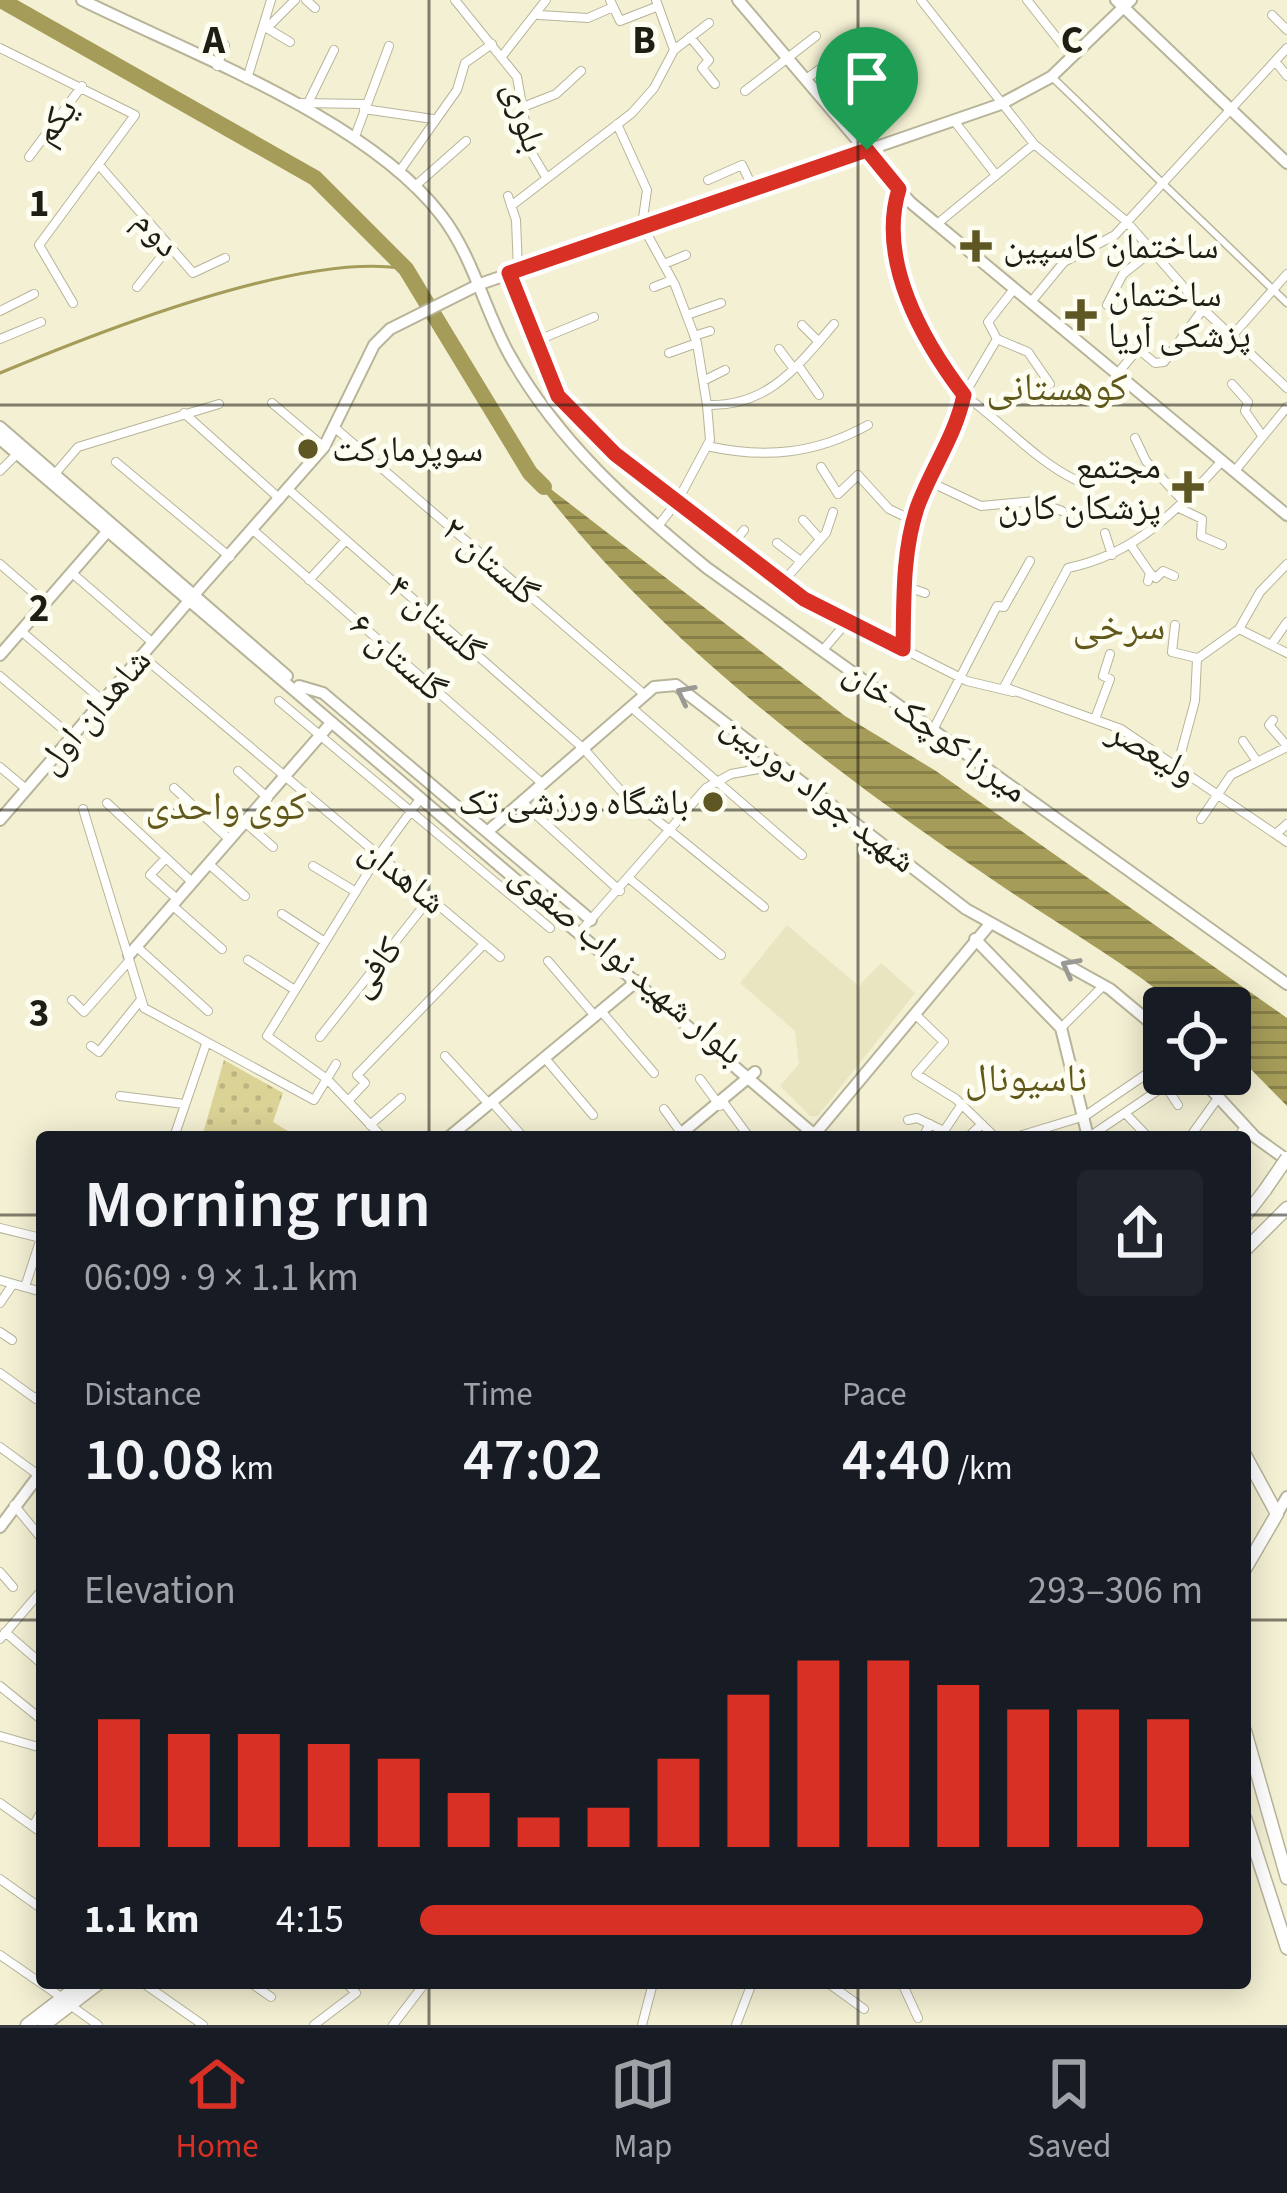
<!DOCTYPE html>
<html lang="en">
<head>
<meta charset="utf-8">
<style>
  body { margin:0; font-family:"Source Sans 3","Noto Naskh Arabic",sans-serif; background:#20242c; color:#f1f3f6; height:100vh; display:flex; flex-direction:column; font-size:45px; white-space:nowrap }
  * { box-sizing:border-box; margin:0 }
  p { font-size:39px; color:#9ea1a6 }
  .icon { flex:none; width:66px; height:66px; fill:none; stroke:currentColor; stroke-width:2; stroke-linecap:round; stroke-linejoin:round }
  .map { position:relative; flex:1; overflow:hidden }
  .details { position:absolute; left:36px; top:1131px; width:1215px; height:858px; display:flex; flex-direction:column; background:#171b24; border-radius:12px; box-shadow:0 6px 30px #0003 }
  .details>* { flex:none }
  .controls { position:absolute; left:1143px; top:987px; display:grid; gap:24px }
  .controls a { display:grid; place-items:center; width:108px; height:108px; border-radius:12px; background:#171b24; box-shadow:0 6px 30px #0003; font-size:60px }
  .pin { position:absolute; display:grid; place-items:center; width:102px; height:102px; color:#fff; margin:-123px -51px; border-radius:50% 50% 50% 0; rotate:-45deg; box-shadow:0 0 12px #0007 }
  .pin .icon { rotate:45deg }
  .round { display:grid; place-items:center; flex:none; width:126px; height:126px; border-radius:12px; background:#20242c }
  .overview { display:flex; align-items:center; justify-content:space-between; height:204px; padding:0 48px }
  h1 { font-size:66px; font-weight:600; line-height:90px }
  .metrics { display:grid; grid-template-columns:repeat(3,1fr); gap:18px; height:204px; padding:12px 48px }
  .metrics div { display:grid; align-content:center }
  .metrics b { font-size:60px; font-weight:600 }
  .metrics small { font-size:33px; font-weight:400 }
  .metrics p { font-size:33px }
  .chart { height:336px; padding:24px 48px }
  .chart p { display:flex; justify-content:space-between }
  .chart svg { width:100%; height:216px; margin-top:12px; stroke:#d93025; stroke-width:6 }
  ul { padding:0 48px; list-style:none; font-size:39px }
  li { display:grid; grid-template-columns:192px 144px 1fr; align-items:center; height:90px }
  li i { height:30px; border-radius:15px; background:#d93025 }
  .tab-bar { display:flex; justify-content:space-around; align-items:center; height:168px; border-top:3px solid #363941; background:#171b24; font-size:33px; color:#9ea1a6 }
  .tab-bar a { display:grid; justify-items:center; gap:6px }
  .tab-bar .current { color:#d93025 }
  .map>svg:first-child { display:block }
  .built { fill:#e9e5c1 }
  .park { fill:url(#park-dots) }
  .water { fill:url(#water-rules) }
  .lines { fill:none; stroke-linecap:round; stroke-linejoin:round }
  .stream { stroke:#a59c59; stroke-width:3 }
  .river { stroke:#a59c59; stroke-width:16 }
  .pedestrian-casing { stroke:#b7b499; stroke-width:9 }
  .minor-casing { stroke:#b7b499; stroke-width:10 }
  .tertiary-casing { stroke:#b7b499; stroke-width:14 }
  .secondary-casing { stroke:#b7b499; stroke-width:14 }
  .primary-casing { stroke:#b7b499; stroke-width:15 }
  .pedestrian { stroke:#fff; stroke-width:6 }
  .minor { stroke:#fff; stroke-width:8 }
  .tertiary { stroke:#fff; stroke-width:10 }
  .secondary { stroke:#fff; stroke-width:10 }
  .primary { stroke:#fff; stroke-width:12 }
  .primary-bridge-casing { stroke:#b7b499; stroke-width:15; stroke-linecap:butt }
  .primary-bridge { stroke:#fff; stroke-width:12 }
  .oneway { stroke:#9a9a95 }
  .route-casing { stroke:#fff; stroke-width:24 }
  .route { stroke:#d93025; stroke-width:15 }
  .grid { fill:none; stroke:#1f1e14; stroke-width:3; stroke-opacity:0.55 }
  .poi-dot { fill:#5e5623; stroke:#fefdf2; stroke-width:4.5 }
  .labels { text-anchor:middle; dominant-baseline:central; stroke-width:10; stroke-linejoin:round; paint-order:stroke }
  .street-label { font-size:36px; fill:#1f1e14; stroke:#fefdf2 }
  .poi-label { font-size:36px; fill:#1f1e14; stroke:#fefdf2; text-anchor:start }
  .neighbourhood-label { font-size:39px; fill:#61591c; stroke:#fefdf2 }
  .grid-label { font-size:39px; text-anchor:middle; font-weight:bold; fill:#1f1e14; stroke:#fefdf2; stroke-width:10; stroke-linejoin:round; paint-order:stroke }
</style>
</head>
<body>
<div class="map">
<svg width="1287" height="2025" viewBox="0 0 1287 2025">
  <defs>
    <pattern id="park-dots" width="8" height="8" patternUnits="userSpaceOnUse" patternTransform="scale(3)"><rect width="8" height="8" fill="#dbd296"/><path d="M2 2h.1M6 6h.1" fill="none" stroke="#bcb480" stroke-width="1.8" stroke-linecap="round"/></pattern>
    <pattern id="water-rules" width="6" height="5" patternUnits="userSpaceOnUse" patternTransform="scale(3)"><rect width="6" height="5" fill="#a59c59"/><path d="M0 2.5h6" fill="none" stroke="#867f48"/></pattern>
  </defs>
  <rect width="100%" height="100%" fill="#f4f0d4"/>
  <path class="built" d="M 787,925 L 859,986 L 881,963 L 915,993 L 818,1116 L 810,1116 L 780,1086 L 799,1064 L 795,1031 L 740,983 Z"/>
  <path class="park" d="M 224,1060 L 283,1093 L 273,1122 L 298,1137 L 202,1137 Z"/>
  <path class="water" d="M 530,473 L 845,716 L 936,771 L 1287,1018 L 1287,1106 L 1230,1048 L 1230,1008 L 1181,1008 C 1121,960 1056,923 993,880 C 828,768 650,633 530,473 Z"/>
  <g class="lines">
    <path class="stream" d="M 0,373 C 98,332 304,250 406,269"/>
    <path class="river" d="M 1,0 L 315,178 L 406,269 L 530,473 L 544,487"/>
    <defs>
      <path id="pedestrian" d="M 1052,77 L 1287,303"/>
      <path id="minor" d="M 306,0 L 315,8
        M 455,0 L 517,77 L 530,150 L 546,177
        M 610,0 L 620,21 L 656,7
        M 656,0 L 674,50
        M 921,0 L 1034,144 L 1126,221 L 1203,309 L 1287,388
        M 1027,0 L 1072,57
        M 539,15 L 588,18 L 613,7
        M 1272,15 L 1287,30
        M 265,27 L 290,42
        M 267,28 L 295,0
        M 690,37 L 709,60 L 702,68 L 715,84
        M 0,48 L 135,115 L 39,245 L 73,303
        M 503,55 L 546,0
        M 1275,61 L 1287,76
        M 217,66 L 225,45
        M 247,79 L 271,0
        M 806,79 L 857,42
        M 745,91 L 816,36
        M 300,103 L 365,104
        M 308,103 L 334,50
        M 523,107 L 556,94 L 581,71
        M 364,109 L 433,119
        M 832,109 L 865,85
        M 955,122 L 996,175
        M 617,124 L 647,190 L 642,225 L 675,285 L 697,343 L 707,405 L 710,440 L 677,502 L 658,526
        M 354,139 L 389,46
        M 29,157 L 82,86
        M 99,165 L 193,273 L 225,258
        M 399,172 L 457,90 L 465,63 L 492,44
        M 708,180 L 742,165 L 753,188
        M 414,187 L 466,141
        M 899,190 C 877,261 923,341 964,395 C 955,437 931,469 917,508 C 902,554 904,602 903,649
        M 508,196 L 516,220 L 518,270
        M 511,206 L 632,113 L 654,88 L 674,50 L 709,23
        M 937,224 L 1034,144
        M 664,264 L 686,255
        M 509,273 L 558,396 L 615,454 L 804,599 L 967,681 L 1013,692
        M 137,287 L 169,247
        M 654,287 L 672,280
        M 1014,289 L 988,322 L 997,339 L 964,395 C 1001,421 1037,462 1076,480
        M 1031,302 L 1064,262 L 1115,235 L 1287,48
        M 1107,305 L 1123,274 L 1152,251
        M 0,311 L 34,294
        M 687,315 L 721,303
        M 802,325 L 819,342
        M 694,336 L 710,331
        M 1232,336 L 1287,274
        M 0,339 L 41,322
        M 997,339 L 1028,352 L 1050,384
        M 536,341 L 594,317
        M 779,349 L 794,369
        M 669,353 L 697,343
        M 798,365 L 819,395
        M 1117,374 L 1138,349 L 1155,363 L 1164,362 L 1203,309
        M 703,381 L 725,370
        M 1232,384 L 1248,402 L 1245,411 L 1261,434
        M 272,403 L 324,447
        M 707,405 C 768,407 797,367 834,324
        M 184,413 L 280,499
        M 334,427 L 645,695
        M 1135,438 L 1146,461 L 1184,502
        M 707,446 C 765,459 816,454 868,425
        M 1222,461 C 1176,511 1136,554 1068,568 L 1004,687 L 1121,729 L 1287,842
        M 116,462 L 230,557
        M 821,467 L 838,494 L 858,475 L 889,509 L 914,521
        M 0,471 L 18,453
        M 1234,472 L 1287,407
        M 54,475 L 78,447 L 219,404
        M 930,482 L 981,506 L 1035,501 L 1062,511
        M 288,489 L 584,749 L 620,790 L 764,907
        M 1179,508 L 1202,519 L 1201,536 L 1222,545
        M 803,520 L 820,539
        M 253,530 L 543,784
        M 1105,533 L 1112,555
        M 777,543 L 798,559
        M 732,545 L 744,530
        M 1132,547 L 1150,573 L 1148,581
        M 0,564 L 44,602
        M 72,573 L 153,643
        M 1151,574 L 1156,578 L 1163,571 L 1174,576
        M 309,580 L 346,540
        M 782,583 L 826,533 L 833,512
        M 904,586 L 925,593
        M 1175,625 L 1172,652 L 1197,658
        M 1239,629 L 1287,653
        M 21,631 L 102,700
        M 1271,645 L 1287,622
        M 823,650 L 846,623
        M 142,656 L 500,957
        M 0,676 L 71,736
        M 279,701 L 550,928
        M 631,707 L 802,855
        M 1095,719 L 1110,679 L 1103,676 L 1110,654
        M 1273,720 L 1269,725 L 1287,746
        M 933,730 L 997,606 L 1004,607 L 1030,561
        M 1243,741 L 1256,760
        M 1178,764 L 1195,701 L 1197,659 L 1239,629 L 1260,592 L 1287,564
        M 0,767 L 25,788
        M 238,771 L 268,798
        M 174,788 L 230,840
        M 522,802 L 620,891
        M 107,803 L 192,882
        M 83,809 L 144,1008 L 314,1100 L 336,1064
        M 1201,819 L 1231,775 L 1287,747
        M 247,824 L 273,847
        M 1277,833 L 1287,824
        M 166,858 L 150,875 L 177,899
        M 210,865 L 245,896
        M 313,866 L 356,892
        M 630,879 L 721,955
        M 173,906 L 222,949
        M 282,914 L 325,942
        M 580,932 L 706,788 L 731,774 L 781,765
        M 137,947 L 208,1011
        M 248,960 L 295,990
        M 548,961 L 595,1016
        M 72,1000 L 84,1012 L 129,961
        M 601,1011 L 654,1073
        M 915,1014 L 944,1042 L 916,1074 L 956,1099 L 995,1137
        M 1061,1028 L 1103,986
        M 320,1037 L 430,898
        M 91,1046 L 99,1052 L 140,1001
        M 445,1056 L 488,1103
        M 544,1057 L 593,1115
        M 700,1079 L 720,1106
        M 1165,1085 L 1178,1105
        M 120,1096 L 184,1104
        M 348,1101 L 365,1083 L 357,1075 L 484,944
        M 491,1101 L 523,1137
        M 724,1103 L 749,1137
        M 664,1109 L 682,1134
        M 1125,1113 L 1148,1137
        M 908,1120 L 917,1118 L 944,1131 L 962,1104
        M 370,1125 L 401,1098
        M 623,1136 L 624,1137
        M 174,1137 L 206,1044
        M 382,1137 L 327,1079 L 267,1036 L 378,856 L 420,799
        M 923,1137 L 930,1124
        M 968,1137 L 982,1124
        M 1016,1137 L 1085,1116 L 1164,1062
        M 1089,1137 L 1182,1074
        M 1190,1137 L 1218,1098
        M 1238,1137 L 1245,1127
        M 0,1228 L 41,1238 L 25,1287
        M 0,1280 L 42,1292
        M 0,1303 L 13,1284
        M 0,1332 L 12,1340
        M 0,1373 L 36,1399 L 42,1392
        M 0,1447 L 37,1474
        M 14,1505 L 42,1539
        M 0,1572 L 13,1587
        M 5,1632 L 42,1664
        M 0,1639 L 42,1590
        M 0,1686 L 42,1720
        M 0,1736 L 42,1748
        M 0,1803 L 42,1833
        M 33,1826 L 42,1811
        M 0,1879 L 42,1909
        M 0,1955 L 61,1997
        M 143,1983 L 203,2025
        M 251,1983 L 271,1997
        M 828,1983 L 864,2009
        M 902,1983 L 918,2018
        M 70,2005 L 98,2025
        M 314,2025 L 356,1993 L 346,1983
        M 393,2025 L 425,1983
        M 642,2025 L 653,1983
        M 736,2025 L 752,1983"/>
      <path id="tertiary" d="M 1116,0 L 1287,163
        M 193,596 L 324,447 L 374,345 L 390,329 L 480,284 L 1001,104 L 1051,77 L 1131,0
        M 0,655 L 106,533
        M 0,820 L 188,602
        M 975,939 L 1061,1028 L 1088,1137
        M 129,955 L 331,723
        M 814,1135 L 990,924
        M 449,1137 L 637,981
        M 677,1137 L 755,1072
        M 0,1527 L 42,1471"/>
      <path id="secondary" d="M 82,0 C 191,54 366,118 441,215 C 473,256 484,309 509,354 C 558,442 630,505 707,568 L 1287,984
        M 738,0 L 910,202 L 1287,515
        M 0,427 L 287,676
        M 0,439 L 817,1137
        M 299,686 L 323,693 L 591,920
        M 487,832 L 654,687 L 676,685 L 966,909 L 1110,989 L 1164,1034
        M 1197,1074 L 1255,1137 L 1287,1160
        M 1277,1514 L 1287,1497"/>
      <path id="primary" d="M 1245,1216 L 1265,1190
        M 1245,1250 L 1287,1208
        M 1245,1455 L 1277,1514 L 1245,1569
        M 1245,1731 L 1287,1878
        M 1245,1818 L 1287,1948
        M 27,2025 L 82,1983
        M 44,2025 L 99,1983"/>
    </defs>
    <use href="#pedestrian" class="pedestrian-casing"/>
    <use href="#minor" class="minor-casing"/>
    <use href="#tertiary" class="tertiary-casing"/>
    <use href="#secondary" class="secondary-casing"/>
    <use href="#primary" class="primary-casing"/>
    <use href="#pedestrian" class="pedestrian"/>
    <use href="#minor" class="minor"/>
    <use href="#tertiary" class="tertiary"/>
    <use href="#secondary" class="secondary"/>
    <use href="#primary" class="primary"/>
    <defs>
      <path id="primary-bridge" d="M 1265,1190 L 1287,1158"/>
    </defs>
    <use href="#primary-bridge" class="primary-bridge-casing"/>
    <use href="#primary-bridge" class="primary-bridge"/>
  </g>
  <defs><path id="oneway-chevron" d="M-2-3.5L2.5 0L-2 3.5" fill="none" stroke-width="1.6" stroke-linecap="round" stroke-linejoin="round" transform="scale(3)"/></defs>
  <g class="oneway">
    <use href="#oneway-chevron" transform="translate(685 694) rotate(-153)"/>
    <use href="#oneway-chevron" transform="translate(1070 967) rotate(-152)"/>
  </g>
  <g class="lines">
    <defs>
      <path id="route" d="M 867,150 L 899,189 C 877,260 922,340 964,395 C 955,437 931,469 917,508 C 902,554 904,602 903,649 L 804,599 L 615,454 L 558,396 L 509,273 Z"/>
    </defs>
    <use href="#route" class="route-casing"/>
    <use href="#route" class="route"/>
  </g>
  <path class="grid" d="M 429,0 L 429,1137M 858,0 L 858,1137M 0,405 L 1287,405M 0,810 L 1287,810M 0,1215 L 42,1215M 1245,1215 L 1287,1215M 0,1620 L 42,1620M 1245,1620 L 1287,1620M 429,1983 L 429,2025M 858,1983 L 858,2025"/>
  <g class="poi-dot">
    <path d="M970 228h12v12h12v12h-12v12h-12v-12h-12v-12h12z"/>
    <path d="M1075 297h12v12h12v12h-12v12h-12v-12h-12v-12h12z"/>
    <circle cx="308" cy="449" r="12"/>
    <path d="M1182 469h12v12h12v12h-12v12h-12v-12h-12v-12h12z"/>
    <circle cx="713" cy="802" r="12"/>
  </g>
  <g class="labels">
    <g class="street-label">
      <text transform="translate(525 117) rotate(73)">بلوری</text>
      <text transform="translate(55 121) rotate(-53)">یکم</text>
      <text transform="translate(157 233) rotate(49)">دوم</text>
      <text transform="translate(490 561) rotate(41)">گلستان ۲</text>
      <text transform="translate(436 619) rotate(41)">گلستان ۴</text>
      <text transform="translate(398 657) rotate(41)">گلستان ۶</text>
      <text transform="translate(94 711) rotate(-49)">شاهدان اول</text>
      <text transform="translate(936 731) rotate(36)">میرزا کوچک خان</text>
      <text transform="translate(1152 752) rotate(30)">ولیعصر</text>
      <text transform="translate(819 793) rotate(38)">شهید جواد دوربین</text>
      <text transform="translate(403 876) rotate(39)">شاهدان</text>
      <text transform="translate(627 964) rotate(40)">بلوار شهید نواب صفوی</text>
      <text transform="translate(375 967) rotate(-52)">کافی</text>
    </g>
    <g class="poi-label">
      <text x="1003" y="246">ساختمان کاسپین</text>
      <text x="1108" y="294">ساختمان<tspan x="1108" dy="41">پزشکی آریا</tspan></text>
      <text x="332" y="449">سوپرمارکت</text>
      <text x="1161" y="466" text-anchor="end">مجتمع<tspan x="1161" dy="41">پزشکان کارن</tspan></text>
      <text x="689" y="802" text-anchor="end">باشگاه ورزشی تک</text>
    </g>
    <g class="neighbourhood-label">
      <text x="1057" y="388">کوهستانی</text>
      <text x="1119" y="627">سرخی</text>
      <text x="226" y="807">کوی واحدی</text>
      <text x="1026" y="1079">ناسیونال</text>
    </g>
  </g>
  <g class="grid-label">
    <text x="214" y="53">A</text>
    <text x="644" y="53">B</text>
    <text x="1072" y="53">C</text>
    <text x="39" y="216">1</text>
    <text x="39" y="621">2</text>
    <text x="39" y="1026">3</text>
  </g>
</svg>
<div class="controls">
<a><svg class="icon" aria-label="locate" viewBox="0 0 24 24"><circle cx="12" cy="12" r="6"/><path d="M12 2v4M12 18v4M2 12h4M18 12h4"/></svg></a>
</div>
<div class="pin" style="left:867px;top:150px;background:#1e9e55"><svg class="icon" aria-label="arrive" viewBox="0 0 24 24"><path d="M6 21V4h12l-3 4 3 4H6"/></svg></div>
<section class="details">
<div class="overview"><div><h1>Morning run</h1><p>06:09 · 9 × 1.1 km</p></div><a class="round"><svg class="icon" aria-label="share" viewBox="0 0 24 24"><path d="M12 15V3M7 8l5-5 5 5M5 13v7h14v-7"/></svg></a></div>
<div class="metrics">
<div><p>Distance</p><b>10.08<small> km</small></b></div>
<div><p>Time</p><b>47:02</b></div>
<div><p>Pace</p><b>4:40<small> /km</small></b></div>
</div>
<div class="chart"><p><span>Elevation</span>293–306 m</p>
<svg viewBox="0 0 160 44" preserveAspectRatio="none"><path d="M5 44V18M15 44V21M25 44V21M35 44V23M45 44V26M55 44V33M65 44V38M75 44V36M85 44V26M95 44V13M105 44V6M115 44V6M125 44V11M135 44V16M145 44V16M155 44V18"/></svg>
</div>
<ul>
<li><b>1.1 km</b>4:15<i style="width:100%"></i></li>
</ul>
</section>
</div>
<nav class="tab-bar">
<a class="current"><svg class="icon" aria-label="home" viewBox="0 0 24 24"><path d="M3 11l9-7 9 7M6 9v11h12V9"/></svg>Home</a>
<a><svg class="icon" aria-label="map" viewBox="0 0 24 24"><path d="M3 6l6-2 6 2 6-2v14l-6 2-6-2-6 2zM9 4v14M15 6v14"/></svg>Map</a>
<a><svg class="icon" aria-label="saved" viewBox="0 0 24 24"><path d="M7 4h10v16l-5-4-5 4z"/></svg>Saved</a>
</nav>
</body>
</html>
